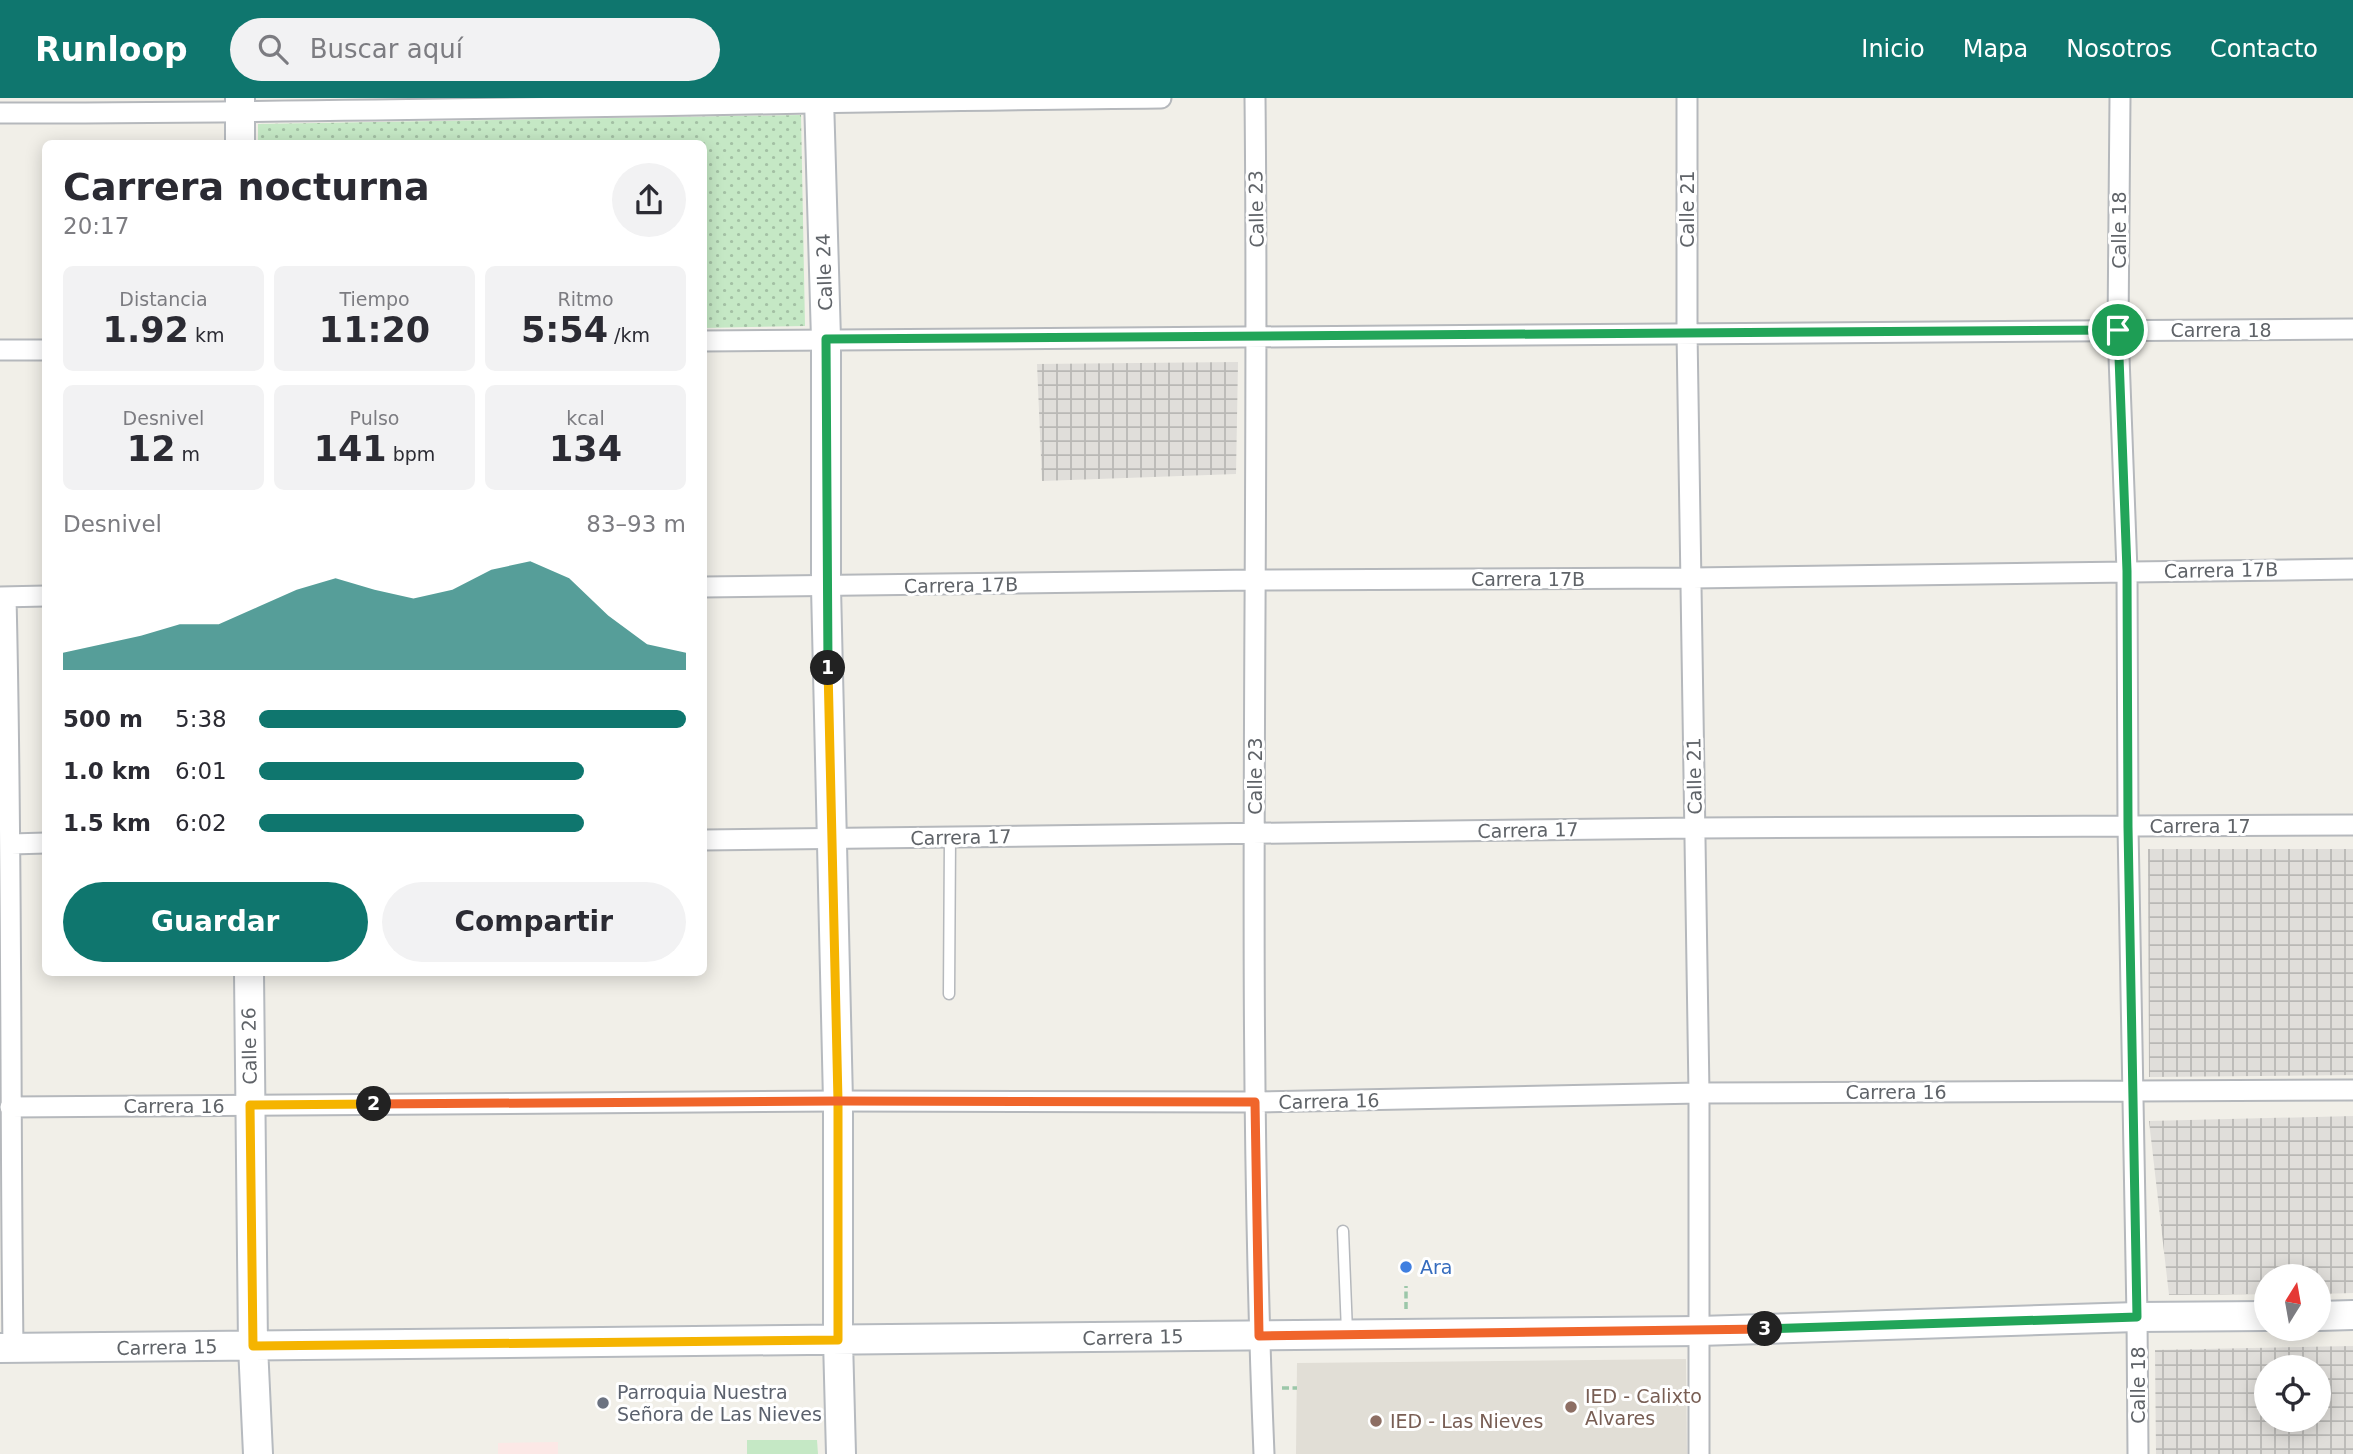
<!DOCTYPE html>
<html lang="es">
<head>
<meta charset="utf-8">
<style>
  body { margin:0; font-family:"DejaVu Sans",sans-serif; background:#f2f2f3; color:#2b2b33; height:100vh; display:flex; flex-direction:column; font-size:26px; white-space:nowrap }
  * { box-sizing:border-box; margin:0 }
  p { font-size:23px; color:#7c7c81 }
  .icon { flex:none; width:38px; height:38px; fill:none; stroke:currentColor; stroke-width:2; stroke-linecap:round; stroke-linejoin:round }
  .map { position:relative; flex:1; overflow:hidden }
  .panel { position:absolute; left:42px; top:42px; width:665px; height:836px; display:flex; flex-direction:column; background:#fff; border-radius:10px; box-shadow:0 4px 18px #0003 }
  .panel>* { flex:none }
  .needle { width:46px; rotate:11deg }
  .controls { position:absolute; left:2254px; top:1166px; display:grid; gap:14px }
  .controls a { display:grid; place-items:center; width:77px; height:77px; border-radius:50%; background:#fff; box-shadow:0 4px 18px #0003; font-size:35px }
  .pin { position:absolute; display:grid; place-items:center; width:60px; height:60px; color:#fff; margin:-30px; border:4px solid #fff; border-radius:50%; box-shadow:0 2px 7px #0007 }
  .km { position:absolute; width:35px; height:35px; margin:-18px; border-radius:50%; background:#222; color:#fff; font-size:19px; line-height:35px; text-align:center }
  .round { display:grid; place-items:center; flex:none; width:74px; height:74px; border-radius:37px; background:#f2f2f3 }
  .head { display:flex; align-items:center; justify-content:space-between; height:119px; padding:0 21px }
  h1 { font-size:38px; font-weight:700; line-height:52px }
  .metrics { display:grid; grid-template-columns:repeat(3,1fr); gap:10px; height:119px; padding:7px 21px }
  .metrics div { display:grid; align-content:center; border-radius:10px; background:#f2f2f3; text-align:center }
  .metrics b { font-size:35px; font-weight:700 }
  .metrics small { font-size:19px; font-weight:400 }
  .metrics p { font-size:19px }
  .chart { height:196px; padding:14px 21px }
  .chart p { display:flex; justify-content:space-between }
  .chart svg { width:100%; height:126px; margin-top:7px; fill:#0f766e; opacity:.7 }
  .cta { display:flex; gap:14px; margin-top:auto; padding:14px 21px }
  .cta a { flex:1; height:80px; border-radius:42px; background:#0f766e; color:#fff; font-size:28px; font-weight:700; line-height:80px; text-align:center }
  .cta a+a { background:#f2f2f3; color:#2b2b33 }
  ul { padding:0 21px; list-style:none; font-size:23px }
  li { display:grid; grid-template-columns:112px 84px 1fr; align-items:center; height:52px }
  li i { height:18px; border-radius:9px; background:#0f766e }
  header { display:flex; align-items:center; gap:42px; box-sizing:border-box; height:98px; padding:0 35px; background:#0f766e; color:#fff }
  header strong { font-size:33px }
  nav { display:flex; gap:38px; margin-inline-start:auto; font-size:24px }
  .search { width:490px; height:63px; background:#f2f2f3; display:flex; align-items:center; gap:18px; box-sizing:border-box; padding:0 24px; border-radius:38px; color:#7c7c81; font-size:26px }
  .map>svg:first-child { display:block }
  .industrial { fill:url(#industrial-grid); fill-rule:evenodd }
  .education { fill:#e1ded6 }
  .medical { fill:#fce8e6 }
  .grass { fill:url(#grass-dots) }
  .pitch { fill:#c5e8c5 }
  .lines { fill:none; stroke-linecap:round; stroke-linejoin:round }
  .lane-casing { stroke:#b5b8bc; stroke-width:13 }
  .street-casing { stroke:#b5b8bc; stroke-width:23 }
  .secondary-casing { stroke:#b6babf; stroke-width:32 }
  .path { stroke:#9cc7a9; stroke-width:3.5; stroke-dasharray:7 3.5; stroke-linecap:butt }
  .lane { stroke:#fff; stroke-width:10 }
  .street { stroke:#fff; stroke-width:19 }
  .secondary { stroke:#fff; stroke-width:28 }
  .split-1-casing { stroke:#fff; stroke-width:14 }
  .split-2-casing { stroke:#fff; stroke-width:14 }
  .split-3-casing { stroke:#fff; stroke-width:14 }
  .split-4-casing { stroke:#fff; stroke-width:14 }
  .split-1 { stroke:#22a559; stroke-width:9 }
  .split-2 { stroke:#f5b400; stroke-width:9 }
  .split-3 { stroke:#f0652b; stroke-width:9 }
  .split-4 { stroke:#22a559; stroke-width:9 }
  .shop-dot { fill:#3f7fe0; stroke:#fff; stroke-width:2.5 }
  .worship-dot { fill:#6b7280; stroke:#fff; stroke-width:2.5 }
  .education-dot { fill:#8d6e63; stroke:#fff; stroke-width:2.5 }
  .labels { text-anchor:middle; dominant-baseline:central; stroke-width:6; stroke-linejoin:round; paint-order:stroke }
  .street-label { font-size:19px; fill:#5f6368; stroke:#fff }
  .shop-label { font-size:19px; fill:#366cbe; stroke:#fff; text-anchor:start }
  .worship-label { font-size:19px; fill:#5b616d; stroke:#fff; text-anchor:start }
  .education-label { font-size:19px; fill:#785e54; stroke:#fff; text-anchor:start }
</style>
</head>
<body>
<header>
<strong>Runloop</strong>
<div class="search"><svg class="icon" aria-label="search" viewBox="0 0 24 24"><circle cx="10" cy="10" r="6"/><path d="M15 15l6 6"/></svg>Buscar aquí</div>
<nav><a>Inicio</a><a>Mapa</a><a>Nosotros</a><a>Contacto</a></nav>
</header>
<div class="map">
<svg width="2353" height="1356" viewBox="0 0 2353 1356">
  <defs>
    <pattern id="industrial-grid" width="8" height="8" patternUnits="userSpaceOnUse" patternTransform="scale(1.75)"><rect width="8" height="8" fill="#e0deda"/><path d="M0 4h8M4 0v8" fill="none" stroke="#b9b8b5"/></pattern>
    <pattern id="grass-dots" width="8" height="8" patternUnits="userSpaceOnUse" patternTransform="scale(1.75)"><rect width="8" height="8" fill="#c5e8c5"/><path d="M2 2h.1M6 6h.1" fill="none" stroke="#a3c0a4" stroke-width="1.8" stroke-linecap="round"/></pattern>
  </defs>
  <rect width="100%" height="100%" fill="#f1efe8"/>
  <path class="industrial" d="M 1238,264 L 1236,376 L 1042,383 L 1037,266 Z
    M 2148,751 L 2353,751 L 2353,977 L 2149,979 Z
    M 2353,1018 L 2353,1195 L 2319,1196 L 2319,1178 L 2266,1178 L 2266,1196 L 2169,1197 L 2149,1023 Z
    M 2353,1248 L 2353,1356 L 2156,1356 L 2155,1252 ZM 2266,1269 L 2319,1269 L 2319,1321 L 2266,1321 Z"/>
  <path class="education" d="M 1686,1261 L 1687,1356 L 1296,1356 L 1297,1265 Z"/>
  <path class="medical" d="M 558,1344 L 558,1356 L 498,1356 L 498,1345 Z"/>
  <path class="grass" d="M 801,17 L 805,228 L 704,230 L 704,46 L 258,45 L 258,26 Z"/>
  <path class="pitch" d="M 747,1342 L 817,1342 L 818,1356 L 747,1356 Z"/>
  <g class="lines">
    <defs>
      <path id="lane" d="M 949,896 L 950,739
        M 1343,1133 L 1347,1234"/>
      <path id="street" d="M 1255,0 C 1260,452 1245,904 1264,1356
        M 1687,0 L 1687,234 L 1699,995 L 1699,1356
        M 2120,0 L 2118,232 L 2127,473 L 2128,729 L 2137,1219 L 2138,1356
        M 0,15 C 387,15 774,4 1161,0
        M 704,243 L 2353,231
        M 0,252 L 46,252
        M 704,489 L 1255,482 L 1692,480 L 2353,471
        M 0,499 L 46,498
        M 6,499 C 12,749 10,1000 13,1250
        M 704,742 L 1695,730 L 2353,727
        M 11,746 L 46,745
        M 10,1009 L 838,1003 L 1255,1004 L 1699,995 L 2353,992"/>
      <path id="secondary" d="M 240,0 L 240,46
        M 819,0 L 826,241 L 826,489 L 838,1003 L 838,1242 L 841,1356
        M 249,875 L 253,1248 L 258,1356
        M 2319,1218 L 2353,1217
        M 0,1250 L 1699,1233 L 2137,1219 L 2266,1218"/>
    </defs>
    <use href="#lane" class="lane-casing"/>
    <use href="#street" class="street-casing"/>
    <use href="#secondary" class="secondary-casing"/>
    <path class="path" d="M 1406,1211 L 1406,1188
      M 1282,1290 L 1297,1290"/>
    <use href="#lane" class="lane"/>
    <use href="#street" class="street"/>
    <use href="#secondary" class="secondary"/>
  </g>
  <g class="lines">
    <defs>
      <path id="split-1" d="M 828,570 L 826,241 L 2118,232"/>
      <path id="split-2" d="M 374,1006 L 250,1007 L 253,1248 L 838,1242 L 838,1003 L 828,570"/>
      <path id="split-3" d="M 374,1006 L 838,1003 L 1255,1004 L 1259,1238 L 1765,1231"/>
      <path id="split-4" d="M 1765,1231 L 2137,1219 L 2128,729 L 2127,473 L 2118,232"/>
    </defs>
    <use href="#split-1" class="split-1-casing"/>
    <use href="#split-2" class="split-2-casing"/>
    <use href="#split-3" class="split-3-casing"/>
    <use href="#split-4" class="split-4-casing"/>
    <use href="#split-1" class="split-1"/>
    <use href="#split-2" class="split-2"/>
    <use href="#split-3" class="split-3"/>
    <use href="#split-4" class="split-4"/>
  </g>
  <circle class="shop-dot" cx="1406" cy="1169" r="7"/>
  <circle class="worship-dot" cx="603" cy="1305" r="7"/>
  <g class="education-dot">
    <circle cx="1571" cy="1309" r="7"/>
    <circle cx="1376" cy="1323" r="7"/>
  </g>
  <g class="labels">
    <g class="street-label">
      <text transform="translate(1256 111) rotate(-91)">Calle 23</text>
      <text transform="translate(1687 111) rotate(-90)">Calle 21</text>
      <text transform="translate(2119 132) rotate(-90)">Calle 18</text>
      <text transform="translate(824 174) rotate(-92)">Calle 24</text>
      <text x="2221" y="232">Carrera 18</text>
      <text transform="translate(2221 472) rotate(-1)">Carrera 17B</text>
      <text x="1528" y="481">Carrera 17B</text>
      <text transform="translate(961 487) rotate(-1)">Carrera 17B</text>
      <text transform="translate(1255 678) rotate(-90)">Calle 23</text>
      <text transform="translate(1694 678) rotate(-91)">Calle 21</text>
      <text x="2200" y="728">Carrera 17</text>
      <text transform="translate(1528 732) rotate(-1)">Carrera 17</text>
      <text transform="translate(961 739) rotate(-1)">Carrera 17</text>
      <text transform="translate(249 948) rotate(-91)">Calle 26</text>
      <text x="1896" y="994">Carrera 16</text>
      <text transform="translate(1329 1003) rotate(-1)">Carrera 16</text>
      <text x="174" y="1008">Carrera 16</text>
      <text transform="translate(1133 1239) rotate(-1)">Carrera 15</text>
      <text transform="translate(167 1249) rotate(-1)">Carrera 15</text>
      <text transform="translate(2138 1287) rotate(-90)">Calle 18</text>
    </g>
    <g class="shop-label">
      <text x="1420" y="1169">Ara</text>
    </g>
    <g class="worship-label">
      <text x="617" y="1294">Parroquia Nuestra<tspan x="617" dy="22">Señora de Las Nieves</tspan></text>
    </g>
    <g class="education-label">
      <text x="1585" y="1298">IED - Calixto<tspan x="1585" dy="22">Alvares</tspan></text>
      <text x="1390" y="1323">IED - Las Nieves</text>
    </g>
  </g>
</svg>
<div class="controls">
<a><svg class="needle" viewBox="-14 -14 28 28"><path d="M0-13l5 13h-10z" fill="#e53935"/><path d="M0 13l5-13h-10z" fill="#7c7c81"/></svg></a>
<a><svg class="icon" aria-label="locate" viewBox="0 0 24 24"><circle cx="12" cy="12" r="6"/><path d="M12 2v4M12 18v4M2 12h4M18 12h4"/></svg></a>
</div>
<div class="pin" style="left:2118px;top:232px;background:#1e9e55"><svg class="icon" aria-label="arrive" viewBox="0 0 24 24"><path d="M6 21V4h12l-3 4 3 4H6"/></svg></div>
<b class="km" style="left:828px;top:570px">1</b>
<b class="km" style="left:374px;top:1006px">2</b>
<b class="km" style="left:1765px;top:1231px">3</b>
<section class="panel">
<div class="head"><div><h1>Carrera nocturna</h1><p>20:17</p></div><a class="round"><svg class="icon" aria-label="share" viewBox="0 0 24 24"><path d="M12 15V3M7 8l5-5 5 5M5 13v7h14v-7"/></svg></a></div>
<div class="metrics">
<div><p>Distancia</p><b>1.92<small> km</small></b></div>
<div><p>Tiempo</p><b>11:20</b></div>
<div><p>Ritmo</p><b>5:54<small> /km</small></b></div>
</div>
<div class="metrics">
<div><p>Desnivel</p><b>12<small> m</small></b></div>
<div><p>Pulso</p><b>141<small> bpm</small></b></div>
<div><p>kcal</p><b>134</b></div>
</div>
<div class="chart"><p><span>Desnivel</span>83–93 m</p>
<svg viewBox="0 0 160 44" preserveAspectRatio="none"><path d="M0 44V38L10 35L20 32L30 28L40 28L50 22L60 16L70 12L80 16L90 19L100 16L110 9L120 6L130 12L140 25L150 35L160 38V44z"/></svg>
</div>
<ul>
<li><b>500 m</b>5:38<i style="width:100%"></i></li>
<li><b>1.0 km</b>6:01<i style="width:76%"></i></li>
<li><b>1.5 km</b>6:02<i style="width:76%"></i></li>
</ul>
<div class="cta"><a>Guardar</a><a>Compartir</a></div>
</section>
</div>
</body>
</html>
